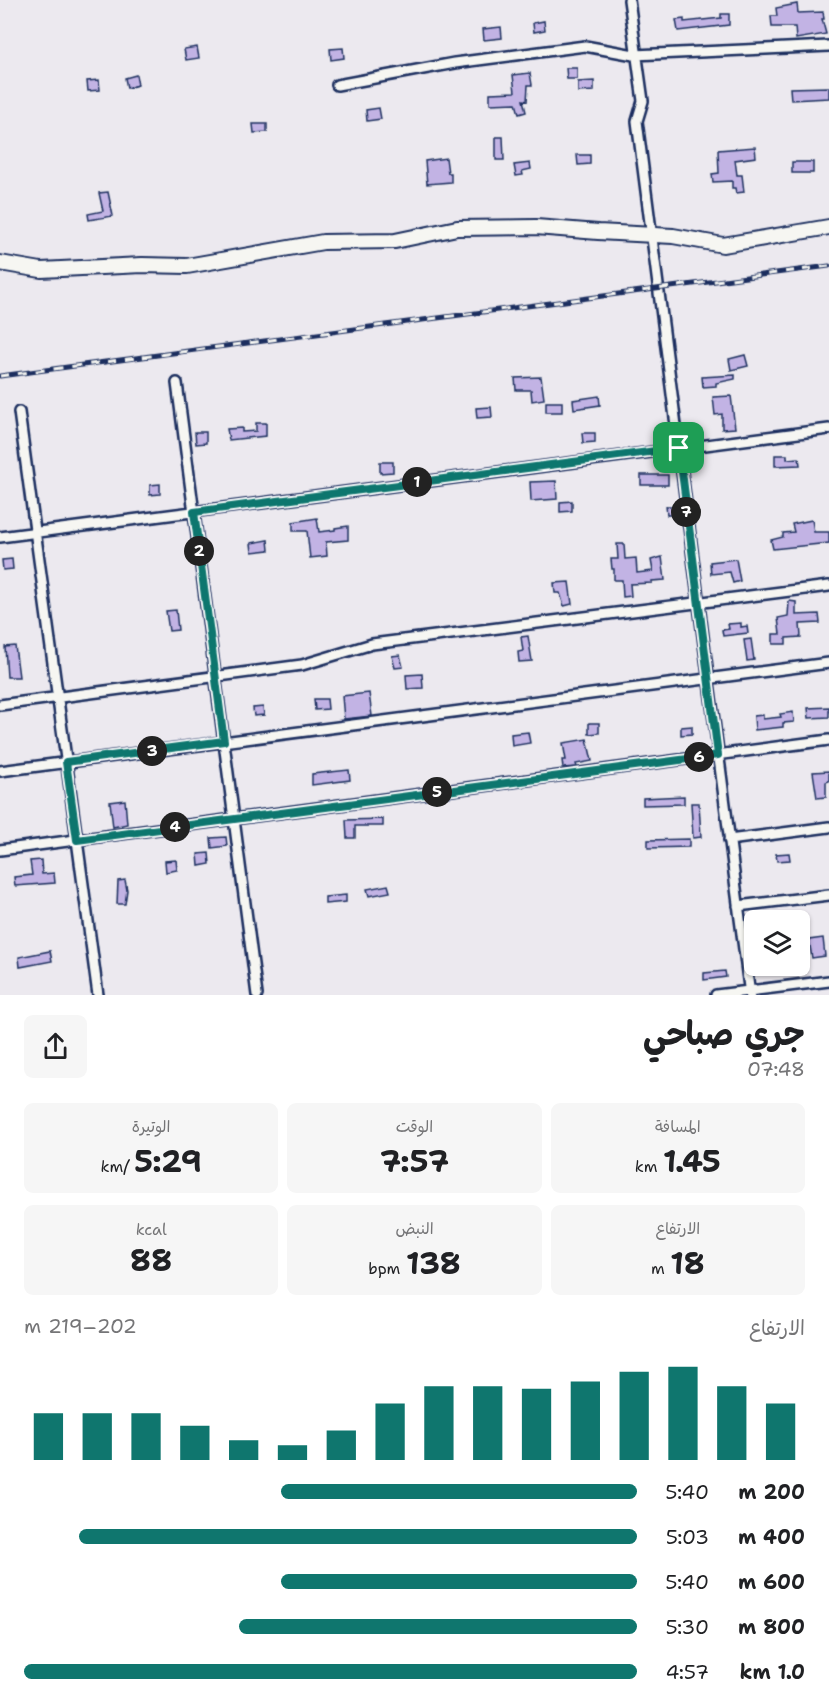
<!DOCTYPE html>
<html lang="ar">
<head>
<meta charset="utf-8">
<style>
  body { margin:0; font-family:"Shantell Sans","Playpen Sans Arabic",sans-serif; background:#f6f6f6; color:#202124; direction:rtl; height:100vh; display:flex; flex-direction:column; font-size:22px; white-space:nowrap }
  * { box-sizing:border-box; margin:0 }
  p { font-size:20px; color:#757577 }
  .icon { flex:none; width:33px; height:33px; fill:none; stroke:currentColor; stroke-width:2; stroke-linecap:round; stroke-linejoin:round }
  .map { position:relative; height:995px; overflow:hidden; direction:ltr }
  .details { display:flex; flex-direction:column; background:#fff; flex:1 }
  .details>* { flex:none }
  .buttons { position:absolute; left:744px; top:910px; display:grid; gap:12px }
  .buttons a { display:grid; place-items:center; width:66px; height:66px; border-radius:9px; background:#fff; box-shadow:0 2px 4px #0004; font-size:30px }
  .pin { position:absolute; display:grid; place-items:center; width:51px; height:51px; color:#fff; margin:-26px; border-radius:12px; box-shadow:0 3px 9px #0006 }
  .km { position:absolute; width:30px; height:30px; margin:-15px; border-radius:50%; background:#222; color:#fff; font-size:16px; line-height:30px; text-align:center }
  .round { display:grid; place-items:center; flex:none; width:63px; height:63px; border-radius:9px; background:#f6f6f6 }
  .summary { display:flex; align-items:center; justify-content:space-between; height:102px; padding:0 24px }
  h1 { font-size:33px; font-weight:700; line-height:45px }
  .stats { display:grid; grid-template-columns:repeat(3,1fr); gap:9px; height:102px; padding:6px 24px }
  .stats div { display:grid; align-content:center; border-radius:9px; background:#f6f6f6; text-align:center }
  .stats b { font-size:30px; font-weight:700 }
  .stats small { font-size:16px; font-weight:400 }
  .stats p { font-size:16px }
  .chart { height:168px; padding:12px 24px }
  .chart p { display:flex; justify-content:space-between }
  .chart svg { width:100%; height:108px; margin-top:6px; stroke:#0f766e; stroke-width:6 }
  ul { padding:0 24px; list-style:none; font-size:20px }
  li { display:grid; grid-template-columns:96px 72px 1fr; align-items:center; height:45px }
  li i { height:15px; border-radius:8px; background:#0f766e }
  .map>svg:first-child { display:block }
  .building { fill:#c2b3e4; stroke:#1b2f5e; stroke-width:1.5 }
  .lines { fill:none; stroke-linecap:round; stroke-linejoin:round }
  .street-casing { stroke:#1b2f5e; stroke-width:14 }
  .secondary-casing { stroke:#1b2f5e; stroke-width:18 }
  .street { stroke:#f6f6f2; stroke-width:9 }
  .secondary { stroke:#f6f6f2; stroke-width:14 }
  .rail-casing { stroke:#1b2f5e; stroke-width:5 }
  .rail { stroke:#f6f6f2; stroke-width:3; stroke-dasharray:9; stroke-linecap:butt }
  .route-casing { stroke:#fff; stroke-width:12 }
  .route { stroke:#0f766e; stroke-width:8 }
</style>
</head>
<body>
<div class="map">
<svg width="829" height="995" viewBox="0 0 829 995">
  <rect width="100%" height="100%" fill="#ece9ef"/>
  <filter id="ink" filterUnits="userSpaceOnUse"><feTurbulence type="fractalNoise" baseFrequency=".0167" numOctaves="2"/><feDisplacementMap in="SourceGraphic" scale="12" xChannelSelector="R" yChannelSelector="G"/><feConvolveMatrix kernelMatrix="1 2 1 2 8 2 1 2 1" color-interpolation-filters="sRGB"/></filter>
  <g filter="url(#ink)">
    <path class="building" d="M 797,4 L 798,13 L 823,12 L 824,19 L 822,19 L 826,34 L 796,39 L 795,27 L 772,27 L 771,16 L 777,16 L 776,8 Z
      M 721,14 L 729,14 L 729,25 L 678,31 L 676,20 L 684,19 L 684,22 L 721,18 Z
      M 544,21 L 545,30 L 534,32 L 533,23 Z
      M 501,27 L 502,38 L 484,40 L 483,29 Z
      M 197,47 L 199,58 L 186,60 L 184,49 Z
      M 343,48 L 344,58 L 331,60 L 330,49 Z
      M 566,68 L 577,68 L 577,79 L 567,79 Z
      M 530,73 L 532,85 L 528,85 L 527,101 L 523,100 L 526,112 L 519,114 L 516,103 L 490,104 L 490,93 L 515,92 L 513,75 Z
      M 136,75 L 138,85 L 127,88 L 125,78 Z
      M 99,80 L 100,90 L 88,91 L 87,81 Z
      M 594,81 L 594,91 L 578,92 L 578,82 Z
      M 829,87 L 829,98 L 791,100 L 790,88 Z
      M 379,108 L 381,119 L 367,121 L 366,110 Z
      M 253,124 L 267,124 L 267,132 L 254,133 Z
      M 496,137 L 503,137 L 504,160 L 496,160 Z
      M 755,147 L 756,157 L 735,160 L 737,175 L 742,175 L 744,192 L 736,193 L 735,188 L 732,188 L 732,181 L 713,182 L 712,174 L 719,173 L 718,150 Z
      M 577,155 L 590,155 L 590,164 L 578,165 Z
      M 446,158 L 448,173 L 451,173 L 451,182 L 427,184 L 425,161 Z
      M 792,162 L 813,162 L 813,173 L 792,173 Z
      M 530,163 L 531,169 L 522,171 L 523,175 L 516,176 L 514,165 Z
      M 108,192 L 113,216 L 89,220 L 88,214 L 103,211 L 99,193 Z
      M 745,355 L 748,366 L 731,370 L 729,359 Z
      M 735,375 L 735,379 L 716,383 L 716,386 L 703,387 L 702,377 Z
      M 541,377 L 544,399 L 532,401 L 531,390 L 516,390 L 515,378 Z
      M 599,396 L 600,405 L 574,409 L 573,400 Z
      M 731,396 L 735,428 L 722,429 L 722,414 L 715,415 L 713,397 Z
      M 546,402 L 562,402 L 562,412 L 546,412 Z
      M 491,407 L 492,417 L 477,418 L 476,408 Z
      M 256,423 L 266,423 L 266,436 L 229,440 L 227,429 L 242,428 L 242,432 L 256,431 Z
      M 195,432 L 206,432 L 206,443 L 196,444 Z
      M 582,433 L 595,433 L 595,442 L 583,443 Z
      M 775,455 L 787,455 L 787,459 L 799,458 L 800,465 L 775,466 Z
      M 380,462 L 393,462 L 393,472 L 380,473 Z
      M 641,475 L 668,475 L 668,485 L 641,485 Z
      M 556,481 L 557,499 L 531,501 L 530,482 Z
      M 160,484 L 160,494 L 150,495 L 150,485 Z
      M 572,501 L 572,511 L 560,512 L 560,502 Z
      M 666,506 L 676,506 L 676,515 L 667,515 Z
      M 317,518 L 319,532 L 335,530 L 335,528 L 348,526 L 348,540 L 326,542 L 327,556 L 310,558 L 307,531 L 293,531 L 293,522 Z
      M 812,520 L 814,532 L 829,532 L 829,543 L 773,549 L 771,540 L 783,537 L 783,533 L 794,532 L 792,524 Z
      M 268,540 L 269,550 L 252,552 L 251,543 Z
      M 617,544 L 624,544 L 625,559 L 636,558 L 637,573 L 653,571 L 651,560 L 662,557 L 665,580 L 652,581 L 652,583 L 630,584 L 631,596 L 623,597 L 622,580 L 614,580 L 614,569 L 612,569 L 611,559 L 618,559 Z
      M 12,559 L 13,569 L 3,570 L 2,560 Z
      M 736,559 L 740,581 L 733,583 L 730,572 L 711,574 L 710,562 Z
      M 569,582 L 572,604 L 564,606 L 560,593 L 555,593 L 554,583 Z
      M 789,601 L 796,602 L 796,615 L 819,614 L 820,623 L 800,624 L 801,637 L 786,638 L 786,644 L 773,644 L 773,634 L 780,634 L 778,618 L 788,616 Z
      M 176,610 L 178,630 L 169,631 L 166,611 Z
      M 741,623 L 741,627 L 747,626 L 748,633 L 723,636 L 722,630 L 729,629 L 728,624 Z
      M 528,636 L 532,661 L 519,662 L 518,652 L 523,651 L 521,637 Z
      M 751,639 L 754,660 L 747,661 L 744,640 Z
      M 15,646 L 19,677 L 7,677 L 5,647 Z
      M 400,655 L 403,667 L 395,668 L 392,656 Z
      M 422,674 L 423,688 L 407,689 L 406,675 Z
      M 369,693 L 372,716 L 344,719 L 342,696 Z
      M 314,699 L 327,699 L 328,709 L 315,710 Z
      M 263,707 L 264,715 L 254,716 L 253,708 Z
      M 829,707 L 829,717 L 809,718 L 808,708 Z
      M 793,712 L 794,722 L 783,723 L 783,727 L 755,730 L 754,716 L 763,715 L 763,719 L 781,717 L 780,714 Z
      M 589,723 L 599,723 L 599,733 L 589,734 Z
      M 692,726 L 692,734 L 681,735 L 681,727 Z
      M 528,732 L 530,743 L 512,746 L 511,734 Z
      M 587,739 L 592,761 L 576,764 L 577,767 L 563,768 L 562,760 L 566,760 L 563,743 Z
      M 349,770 L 350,780 L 312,785 L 312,774 Z
      M 829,771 L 829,781 L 826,782 L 826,797 L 817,798 L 813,772 Z
      M 684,796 L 684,804 L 643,805 L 643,798 Z
      M 125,800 L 127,824 L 113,827 L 110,802 Z
      M 691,803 L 699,803 L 701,837 L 693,838 Z
      M 383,819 L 383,826 L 355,826 L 355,838 L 347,838 L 346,820 Z
      M 226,837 L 227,846 L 212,848 L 211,838 Z
      M 689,839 L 689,847 L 648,848 L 648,840 Z
      M 209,853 L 210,864 L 199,866 L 198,854 Z
      M 789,853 L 790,860 L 777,861 L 776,854 Z
      M 41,860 L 42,874 L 54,873 L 55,883 L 15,886 L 14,877 L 32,875 L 30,861 Z
      M 176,860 L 177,870 L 166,872 L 165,861 Z
      M 125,880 L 127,890 L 125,904 L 117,904 L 118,881 Z
      M 388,885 L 390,892 L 369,896 L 367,889 Z
      M 346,895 L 346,902 L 325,904 L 325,897 Z
      M 823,938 L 825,956 L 812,958 L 809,940 Z
      M 50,951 L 52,961 L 20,967 L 19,957 Z
      M 725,971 L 726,977 L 704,980 L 704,973 Z"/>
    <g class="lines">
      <defs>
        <path id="street" d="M 629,0 L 643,101 L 637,121 C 676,412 710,704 750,995
          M 337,85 L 455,63 L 585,46 L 634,55 L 829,46
          M 177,383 L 257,995
          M 19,412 L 98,995
          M 0,537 L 829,429
          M 0,705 L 302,665 L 372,644 L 829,586
          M 0,771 L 829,663
          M 729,840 L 829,827
          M 0,850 L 829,740
          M 738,906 L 829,895
          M 716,995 L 829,981"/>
        <path id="secondary" d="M 0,263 L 41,270 L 142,265 L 187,266 L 323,242 L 395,241 L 457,228 L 536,227 L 598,232 L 673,236 L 723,245 L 829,227"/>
      </defs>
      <use href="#street" class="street-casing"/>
      <use href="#secondary" class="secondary-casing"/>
      <use href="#street" class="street"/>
      <use href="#secondary" class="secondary"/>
      <defs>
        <path id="rail" d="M 0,376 L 829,266"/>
      </defs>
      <use href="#rail" class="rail-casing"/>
      <use href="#rail" class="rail"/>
    </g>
  </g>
  <g class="lines" filter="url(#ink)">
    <defs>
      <path id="route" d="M 679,448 L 718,755 L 77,840 L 66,762 L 224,741 L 194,512 Z"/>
    </defs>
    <use href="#route" class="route-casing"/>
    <use href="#route" class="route"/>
  </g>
</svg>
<div class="buttons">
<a><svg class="icon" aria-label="layers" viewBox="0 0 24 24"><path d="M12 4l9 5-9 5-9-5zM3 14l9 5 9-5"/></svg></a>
</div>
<div class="pin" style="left:679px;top:448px;background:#1e9e55"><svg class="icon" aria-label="arrive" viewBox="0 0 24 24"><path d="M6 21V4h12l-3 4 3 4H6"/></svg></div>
<b class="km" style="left:417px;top:482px">1</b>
<b class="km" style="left:199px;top:551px">2</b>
<b class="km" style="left:152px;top:751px">3</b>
<b class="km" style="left:175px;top:827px">4</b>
<b class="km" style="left:437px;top:792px">5</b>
<b class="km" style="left:699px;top:757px">6</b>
<b class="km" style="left:686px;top:512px">7</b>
</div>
<section class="details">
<div class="summary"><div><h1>جري صباحي</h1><p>07:48</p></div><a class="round"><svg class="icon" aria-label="share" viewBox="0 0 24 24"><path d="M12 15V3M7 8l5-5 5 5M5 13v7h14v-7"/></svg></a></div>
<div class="stats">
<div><p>المسافة</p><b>1.45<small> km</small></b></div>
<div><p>الوقت</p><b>7:57</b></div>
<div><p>الوتيرة</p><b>5:29<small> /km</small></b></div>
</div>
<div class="stats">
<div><p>الارتفاع</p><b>18<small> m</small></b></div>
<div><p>النبض</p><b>138<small> bpm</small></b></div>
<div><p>kcal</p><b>88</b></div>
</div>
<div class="chart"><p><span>الارتفاع</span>202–219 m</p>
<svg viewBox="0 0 160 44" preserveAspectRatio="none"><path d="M5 44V25M15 44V25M25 44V25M35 44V30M45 44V36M55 44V38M65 44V32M75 44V21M85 44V14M95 44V14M105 44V15M115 44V12M125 44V8M135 44V6M145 44V14M155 44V21"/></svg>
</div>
<ul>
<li><b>200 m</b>5:40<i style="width:58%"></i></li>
<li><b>400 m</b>5:03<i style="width:91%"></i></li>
<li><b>600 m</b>5:40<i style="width:58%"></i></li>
<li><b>800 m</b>5:30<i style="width:65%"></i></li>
<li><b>1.0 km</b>4:57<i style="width:100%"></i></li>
</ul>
</section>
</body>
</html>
